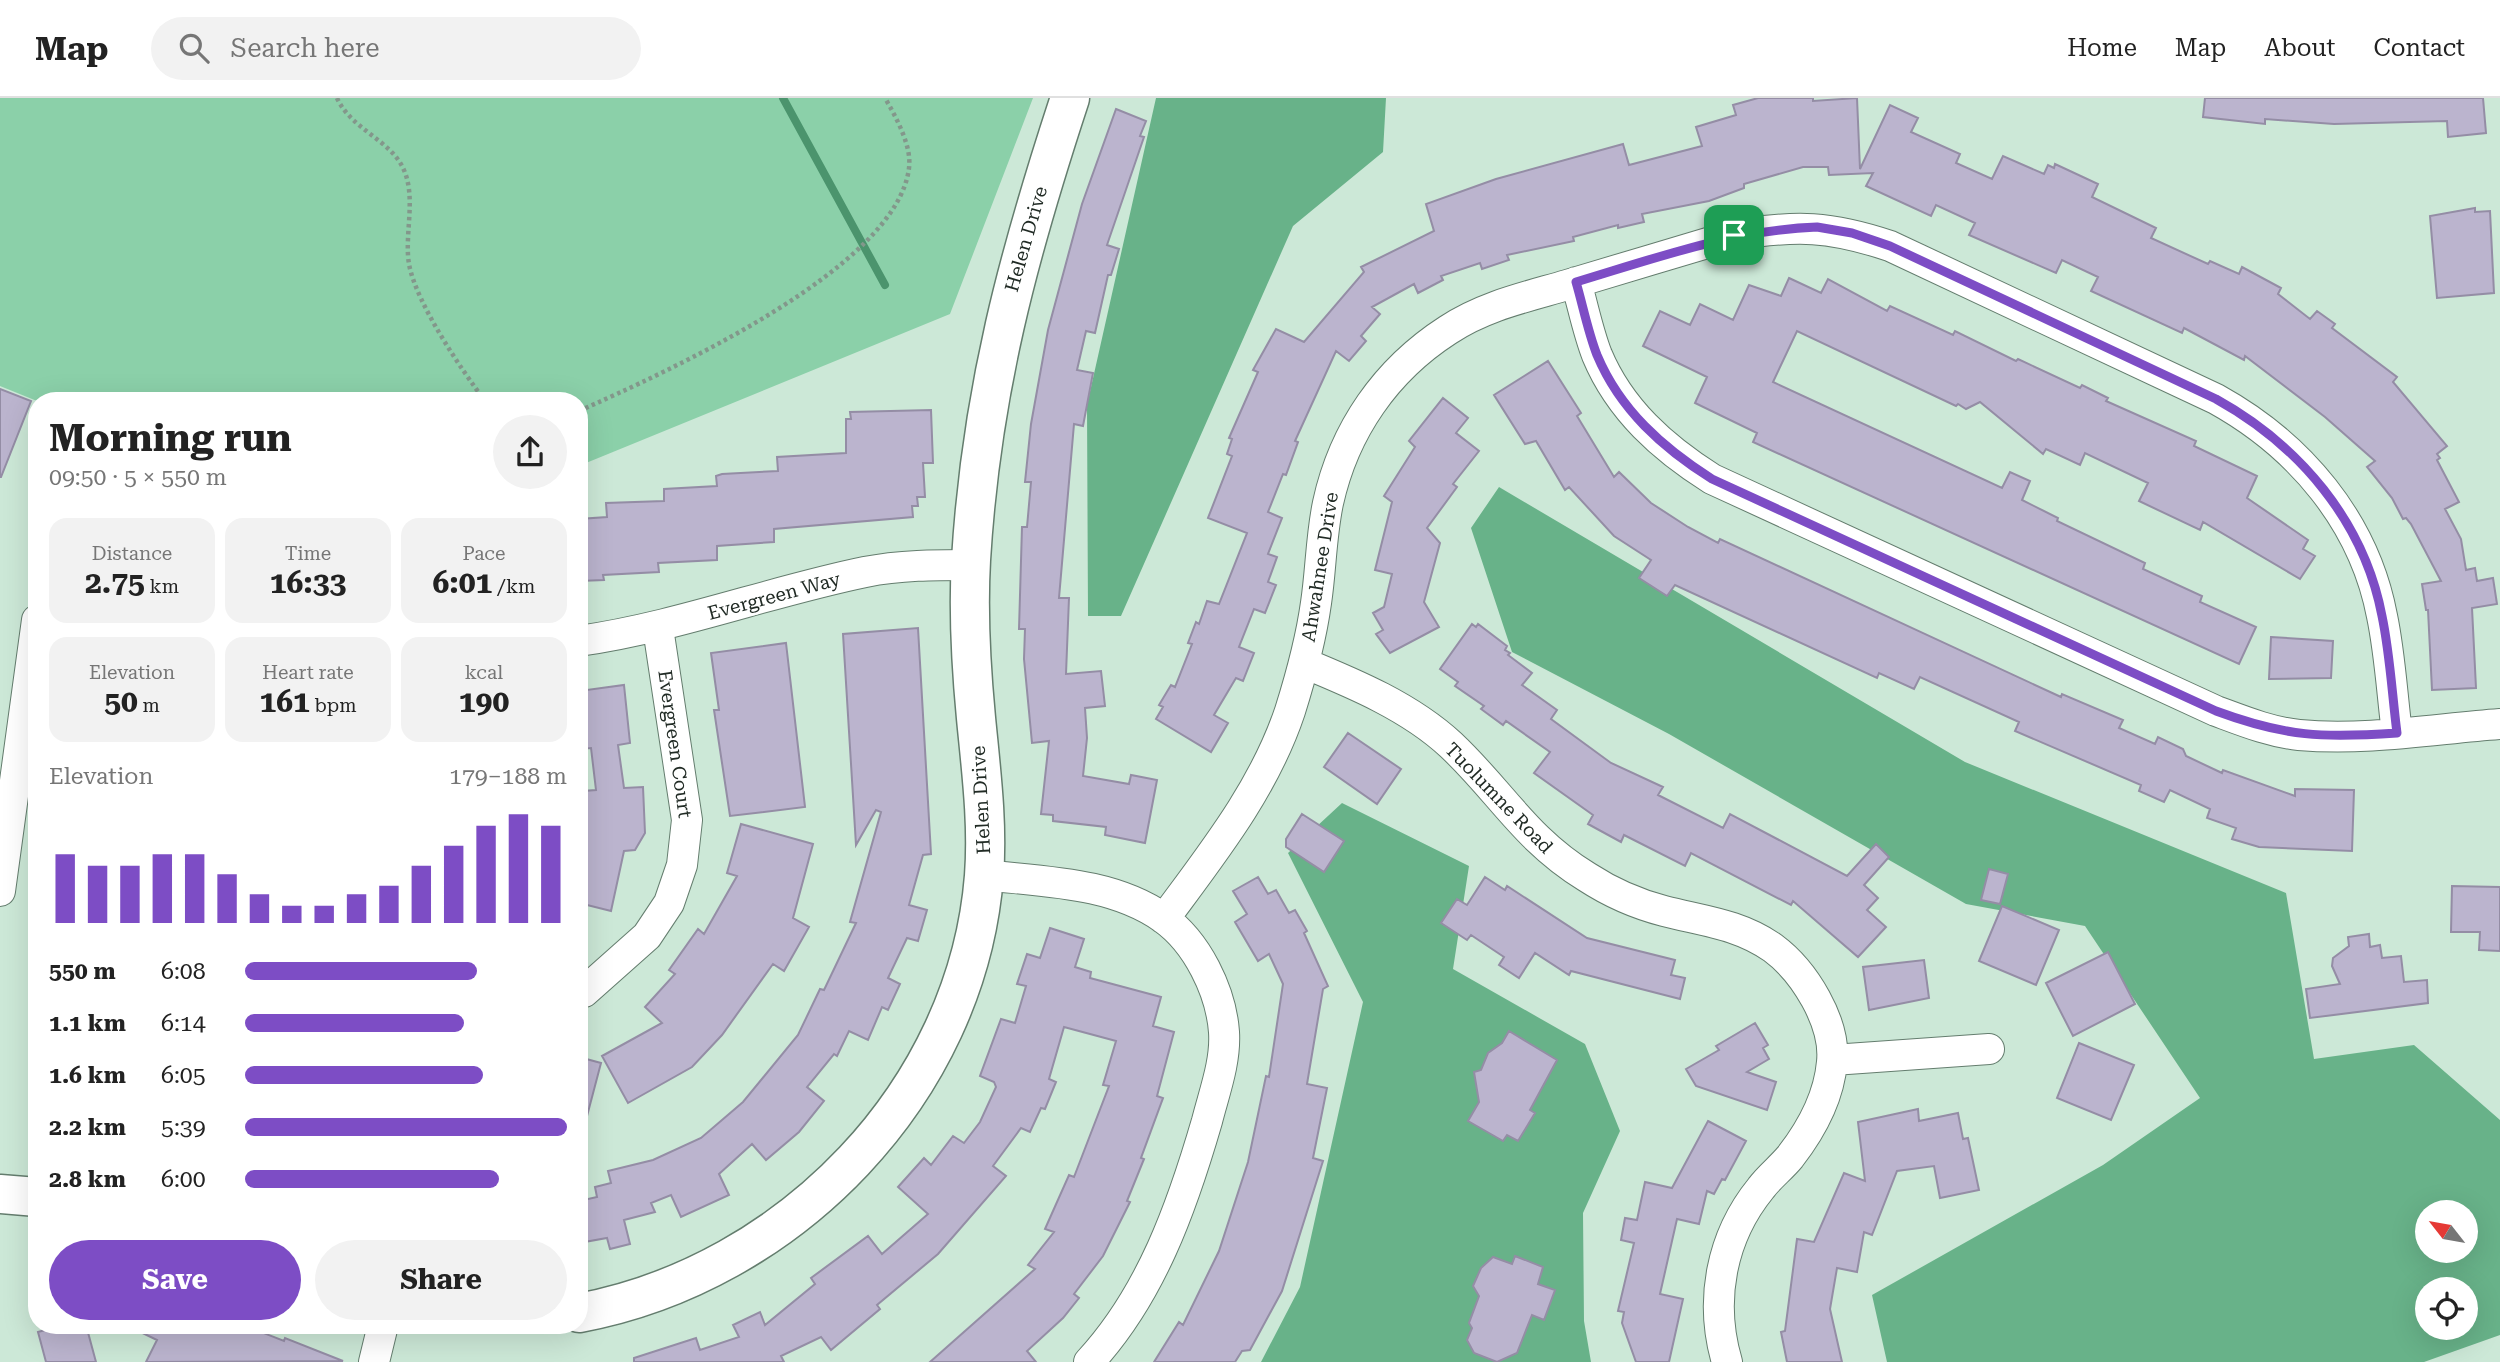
<!DOCTYPE html>
<html lang="en">
<head>
<meta charset="utf-8">
<style>
  body { margin:0; font-family:"Roboto Serif",serif; background:#f2f2f2; color:#222; height:100vh; display:flex; flex-direction:column; font-size:26px; white-space:nowrap }
  * { box-sizing:border-box; margin:0 }
  p { font-size:23px; color:#767676 }
  .icon { flex:none; width:38px; height:38px; fill:none; stroke:currentColor; stroke-width:2; stroke-linecap:round; stroke-linejoin:round }
  .map { position:relative; flex:1; overflow:hidden }
  .panel { position:absolute; left:28px; top:294px; width:560px; height:942px; display:flex; flex-direction:column; background:#fff; border-radius:28px; box-shadow:0 7px 28px #0002 }
  .panel>* { flex:none }
  .needle { width:46px; rotate:301deg }
  .fabs { position:absolute; left:2415px; top:1102px; display:grid; gap:14px }
  .fabs a { display:grid; place-items:center; width:63px; height:63px; border-radius:50%; background:#fff; box-shadow:0 7px 28px #0002; font-size:35px }
  .pin { position:absolute; display:grid; place-items:center; width:60px; height:60px; color:#fff; margin:-30px; border-radius:14px; box-shadow:0 4px 10px #0006 }
  .round { display:grid; place-items:center; flex:none; width:74px; height:74px; border-radius:37px; background:#f2f2f2 }
  .head { display:flex; align-items:center; justify-content:space-between; height:119px; padding:0 21px }
  h1 { font-size:38px; font-weight:700; line-height:52px }
  .metrics { display:grid; grid-template-columns:repeat(3,1fr); gap:10px; height:119px; padding:7px 21px }
  .metrics div { display:grid; align-content:center; border-radius:18px; background:#f2f2f2; text-align:center }
  .metrics b { font-size:30px; font-weight:700 }
  .metrics small { font-size:19px; font-weight:400 }
  .metrics p { font-size:19px }
  .chart { height:196px; padding:14px 21px }
  .chart p { display:flex; justify-content:space-between }
  .chart svg { width:100%; height:126px; margin-top:7px; stroke:#7d4dc5; stroke-width:6 }
  .primary-button { display:flex; gap:14px; margin-top:auto; padding:14px 21px }
  .primary-button a { flex:1; height:80px; border-radius:42px; background:#7d4dc5; color:#fff; font-size:28px; font-weight:700; line-height:80px; text-align:center }
  .primary-button a+a { background:#f2f2f2; color:#222 }
  ul { padding:0 21px; list-style:none; font-size:23px }
  li { display:grid; grid-template-columns:112px 84px 1fr; align-items:center; height:52px }
  li i { height:18px; border-radius:9px; background:#7d4dc5 }
  header { display:flex; align-items:center; gap:42px; box-sizing:border-box; height:98px; padding:0 35px; background:#fff; border-bottom:2px solid #e0e0e0 }
  header strong { font-size:33px }
  nav { display:flex; gap:38px; margin-inline-start:auto; font-size:24px }
  .search { width:490px; height:63px; background:#f2f2f2; display:flex; align-items:center; gap:18px; box-sizing:border-box; padding:0 24px; border-radius:38px; color:#767676; font-size:26px }
  .map>svg:first-child { display:block }
  .green { fill:#8bd0a9 }
  .forest { fill:#68b289; fill-rule:evenodd }
  .lines { fill:none; stroke-linecap:round; stroke-linejoin:round }
  .stream { stroke:#4b946d; stroke-width:8 }
  .building { fill:#bbb4ce; stroke:#948da5; stroke-width:2 }
  .street-casing { stroke:#647d6e; stroke-width:32 }
  .secondary-casing { stroke:#647d6e; stroke-width:41 }
  .path { stroke:#83978b; stroke-width:4.5; stroke-dasharray:3.5 3.5; stroke-linecap:butt }
  .street { stroke:#fff; stroke-width:30 }
  .secondary { stroke:#fff; stroke-width:38 }
  .route-casing { stroke:#fff; stroke-width:14 }
  .route { stroke:#7d4dc5; stroke-width:9 }
  .labels { text-anchor:middle; dominant-baseline:central; stroke-width:5; stroke-linejoin:round; paint-order:stroke }
  .street-label { font-size:19px; fill:#212b25; stroke:#fff }
</style>
</head>
<body>
<header>
<strong>Map</strong>
<div class="search"><svg class="icon" aria-label="search" viewBox="0 0 24 24"><circle cx="10" cy="10" r="6"/><path d="M15 15l6 6"/></svg>Search here</div>
<nav><a>Home</a><a>Map</a><a>About</a><a>Contact</a></nav>
</header>
<div class="map">
<svg width="2500" height="1264" viewBox="0 0 2500 1264">
  <rect width="100%" height="100%" fill="#cce8d7"/>
  <path class="green" d="M 0,0 L 1033,0 L 950,216 L 586,365 L 579,365 L 579,303 L 37,303 L 0,288 Z"/>
  <path class="forest" d="M 1156,0 L 1386,0 L 1383,54 L 1293,128 L 1121,518 L 1088,518 L 1087,307 Z
    M 1499,389 L 1965,664 L 2286,795 L 2314,961 L 2414,947 L 2500,1022 L 2500,1237 L 2424,1264 L 1887,1264 L 1872,1197 L 2103,1067 L 2200,1000 L 2085,828 L 1966,806 L 1669,636 L 1512,554 L 1471,430 ZM 2427,1115 L 2466,1115 L 2466,1153 L 2427,1153 ZM 2427,1192 L 2466,1192 L 2466,1230 L 2427,1230 Z
    M 1342,705 L 1469,768 L 1453,871 L 1585,946 L 1620,1033 L 1583,1115 L 1584,1223 L 1591,1264 L 1261,1264 L 1300,1189 L 1363,904 L 1288,755 Z"/>
  <g class="lines">
    <path class="stream" d="M 783,0 L 885,187"/>
  </g>
  <path class="building" d="M 1758,0 L 1813,0 L 1813,3 L 1857,0 L 1860,71 L 1890,7 L 1918,20 L 1911,34 L 1960,56 L 1956,65 L 1992,81 L 2003,58 L 2044,76 L 2048,67 L 2054,70 L 2055,66 L 2098,86 L 2092,99 L 2156,130 L 2151,140 L 2208,166 L 2210,163 L 2239,176 L 2242,169 L 2281,190 L 2278,196 L 2310,221 L 2317,213 L 2335,226 L 2332,230 L 2397,279 L 2393,284 L 2447,348 L 2437,356 L 2440,360 L 2437,362 L 2459,404 L 2445,411 L 2461,441 L 2466,472 L 2475,470 L 2477,483 L 2493,480 L 2497,506 L 2472,510 L 2476,590 L 2432,592 L 2428,512 L 2426,512 L 2422,486 L 2441,483 L 2411,426 L 2406,420 L 2403,421 L 2392,400 L 2367,369 L 2375,363 L 2325,319 L 2245,258 L 2244,262 L 2184,230 L 2182,235 L 2091,193 L 2098,179 L 2062,162 L 2056,175 L 1969,137 L 1975,125 L 1936,107 L 1931,118 L 1866,88 L 1873,75 L 1829,77 L 1828,69 L 1803,69 L 1744,86 L 1744,90 L 1709,103 L 1642,116 L 1644,124 L 1618,130 L 1618,127 L 1573,139 L 1574,143 L 1507,157 L 1509,162 L 1482,171 L 1480,165 L 1441,178 L 1443,182 L 1418,195 L 1414,186 L 1372,209 L 1380,216 L 1361,238 L 1366,243 L 1349,263 L 1336,253 L 1295,343 L 1298,344 L 1286,377 L 1283,376 L 1268,414 L 1282,420 L 1268,456 L 1277,459 L 1268,484 L 1276,487 L 1265,515 L 1254,511 L 1239,549 L 1254,555 L 1243,583 L 1236,580 L 1214,617 L 1228,625 L 1211,654 L 1156,621 L 1163,609 L 1159,607 L 1171,587 L 1175,589 L 1192,546 L 1188,545 L 1196,524 L 1199,526 L 1207,503 L 1219,506 L 1247,435 L 1208,420 L 1232,358 L 1227,356 L 1232,341 L 1229,340 L 1258,274 L 1253,272 L 1276,231 L 1304,244 L 1364,174 L 1361,169 L 1434,133 L 1426,106 L 1496,81 L 1623,46 L 1629,67 L 1702,48 L 1696,29 L 1736,17 L 1733,7 Z
    M 2205,0 L 2483,0 L 2486,35 L 2448,39 L 2447,23 L 2334,26 L 2265,21 L 2265,26 L 2203,19 Z
    M 1116,11 L 1146,23 L 1140,38 L 1144,39 L 1107,147 L 1119,151 L 1111,177 L 1108,177 L 1095,235 L 1086,233 L 1077,272 L 1093,275 L 1083,328 L 1074,326 L 1059,500 L 1069,500 L 1066,576 L 1101,573 L 1105,608 L 1085,610 L 1087,640 L 1083,678 L 1129,686 L 1131,677 L 1157,682 L 1145,745 L 1105,737 L 1106,729 L 1053,723 L 1053,717 L 1041,716 L 1049,643 L 1032,645 L 1024,561 L 1025,531 L 1019,531 L 1022,429 L 1027,429 L 1031,384 L 1025,384 L 1031,326 L 1048,232 L 1082,106 Z
    M 2475,110 L 2475,114 L 2490,113 L 2494,195 L 2437,200 L 2430,118 Z
    M 1789,180 L 1821,195 L 1828,181 L 1887,213 L 1890,208 L 1953,237 L 1955,233 L 2016,263 L 2018,261 L 2080,290 L 2082,287 L 2108,300 L 2106,303 L 2196,343 L 2194,348 L 2257,378 L 2247,400 L 2308,442 L 2303,451 L 2315,458 L 2300,481 L 2203,424 L 2200,432 L 2139,403 L 2148,385 L 2085,355 L 2080,367 L 2046,351 L 2043,356 L 1980,304 L 1966,311 L 1958,306 L 1956,308 L 1797,233 L 1773,284 L 2002,390 L 2010,374 L 2030,383 L 2022,402 L 2058,420 L 2057,423 L 2145,465 L 2143,471 L 2202,498 L 2200,504 L 2256,529 L 2239,566 L 1753,344 L 1757,335 L 1695,305 L 1707,279 L 1643,248 L 1660,213 L 1690,227 L 1700,206 L 1733,222 L 1749,187 L 1781,198 Z
    M 1548,263 L 1581,315 L 1577,318 L 1614,379 L 1619,374 L 1651,405 L 1688,429 L 1718,445 L 1720,441 L 2061,599 L 2062,596 L 2123,622 L 2119,630 L 2155,646 L 2158,639 L 2183,651 L 2186,658 L 2222,675 L 2223,672 L 2295,698 L 2295,691 L 2354,692 L 2352,753 L 2259,749 L 2232,741 L 2236,730 L 2207,720 L 2210,711 L 2170,692 L 2164,704 L 2139,693 L 2141,687 L 2015,633 L 2019,624 L 1920,579 L 1914,591 L 1879,575 L 1877,580 L 1675,487 L 1667,498 L 1639,480 L 1651,462 L 1614,438 L 1569,389 L 1565,392 L 1536,343 L 1525,346 L 1494,297 Z
    M 0,291 L 31,303 L 1,379 L 0,379 Z
    M 1443,300 L 1468,320 L 1456,335 L 1479,353 L 1453,386 L 1457,389 L 1427,430 L 1440,445 L 1424,504 L 1439,529 L 1390,555 L 1376,536 L 1383,532 L 1373,515 L 1384,509 L 1392,476 L 1375,472 L 1392,404 L 1384,398 L 1415,349 L 1409,343 Z
    M 931,312 L 933,365 L 923,365 L 925,399 L 917,399 L 918,408 L 912,408 L 913,419 L 774,431 L 774,444 L 717,448 L 717,462 L 658,465 L 659,474 L 603,477 L 604,482 L 579,483 L 579,421 L 607,419 L 606,405 L 664,403 L 664,391 L 717,388 L 716,378 L 722,376 L 778,373 L 777,359 L 846,355 L 846,321 L 851,321 L 850,314 Z
    M 1472,526 L 1476,529 L 1478,526 L 1507,548 L 1505,552 L 1510,555 L 1508,557 L 1532,575 L 1522,587 L 1557,612 L 1551,621 L 1611,665 L 1663,689 L 1658,697 L 1723,730 L 1730,716 L 1847,778 L 1876,746 L 1889,759 L 1864,787 L 1878,800 L 1867,812 L 1886,829 L 1858,859 L 1793,803 L 1791,807 L 1691,755 L 1685,768 L 1624,737 L 1621,744 L 1588,726 L 1593,717 L 1534,675 L 1550,654 L 1506,623 L 1503,627 L 1481,611 L 1484,608 L 1455,588 L 1458,584 L 1440,571 Z
    M 918,530 L 931,756 L 923,757 L 909,807 L 927,812 L 918,843 L 907,840 L 888,880 L 900,886 L 888,912 L 882,909 L 868,942 L 849,933 L 837,958 L 834,956 L 807,989 L 824,1003 L 799,1034 L 766,1062 L 752,1046 L 719,1076 L 729,1097 L 681,1119 L 671,1097 L 651,1105 L 655,1114 L 624,1122 L 630,1146 L 610,1151 L 607,1140 L 579,1145 L 579,1103 L 597,1099 L 595,1089 L 611,1085 L 608,1073 L 653,1062 L 701,1040 L 743,1004 L 798,937 L 820,891 L 824,892 L 856,825 L 850,824 L 881,714 L 876,712 L 856,747 L 843,536 Z
    M 2271,539 L 2333,543 L 2331,580 L 2269,581 Z
    M 786,545 L 805,709 L 730,718 L 714,612 L 719,612 L 711,555 Z
    M 624,587 L 630,645 L 618,647 L 624,690 L 643,689 L 645,735 L 635,752 L 624,753 L 611,813 L 579,805 L 579,698 L 584,697 L 583,693 L 596,692 L 591,650 L 581,651 L 579,593 Z
    M 1348,635 L 1401,671 L 1377,706 L 1324,669 Z
    M 1302,716 L 1344,743 L 1324,774 L 1286,749 L 1286,741 Z
    M 741,726 L 813,746 L 793,820 L 809,829 L 784,873 L 773,866 L 722,937 L 692,969 L 628,1005 L 602,958 L 662,925 L 645,909 L 675,876 L 669,872 L 698,831 L 704,836 L 737,778 L 727,775 Z
    M 1989,771 L 2008,776 L 2000,806 L 1981,802 Z
    M 1258,779 L 1268,796 L 1276,792 L 1289,815 L 1295,812 L 1307,833 L 1304,835 L 1328,888 L 1323,891 L 1307,986 L 1327,990 L 1313,1060 L 1323,1063 L 1282,1193 L 1250,1252 L 1242,1253 L 1235,1264 L 1154,1264 L 1179,1224 L 1183,1227 L 1219,1153 L 1248,1064 L 1266,978 L 1269,979 L 1283,886 L 1269,856 L 1258,863 L 1235,824 L 1247,816 L 1233,793 Z
    M 1485,779 L 1505,792 L 1507,788 L 1587,840 L 1675,862 L 1671,877 L 1685,880 L 1680,901 L 1571,873 L 1569,877 L 1535,855 L 1519,880 L 1499,867 L 1504,859 L 1471,837 L 1467,842 L 1441,825 L 1457,801 L 1467,807 Z
    M 2452,788 L 2500,789 L 2500,853 L 2479,852 L 2480,834 L 2451,834 Z
    M 2002,808 L 2059,832 L 2036,887 L 1979,863 Z
    M 1050,830 L 1084,841 L 1075,869 L 1091,874 L 1090,880 L 1161,899 L 1153,928 L 1174,934 L 1157,998 L 1163,1000 L 1141,1060 L 1144,1061 L 1127,1103 L 1130,1104 L 1103,1158 L 1074,1196 L 1079,1200 L 1063,1220 L 1027,1253 L 1036,1264 L 930,1264 L 1035,1171 L 1028,1167 L 1054,1134 L 1045,1131 L 1069,1077 L 1074,1079 L 1109,988 L 1103,987 L 1116,943 L 1064,929 L 1049,981 L 1056,984 L 1045,1011 L 1041,1010 L 1030,1034 L 1021,1030 L 993,1068 L 1006,1078 L 938,1156 L 877,1207 L 880,1211 L 831,1252 L 821,1239 L 781,1258 L 784,1264 L 634,1264 L 634,1260 L 696,1240 L 700,1252 L 739,1239 L 733,1227 L 760,1214 L 765,1227 L 815,1186 L 811,1180 L 868,1138 L 882,1156 L 928,1116 L 898,1089 L 924,1060 L 931,1067 L 953,1038 L 964,1045 L 980,1024 L 996,989 L 994,984 L 980,978 L 1001,921 L 1015,925 L 1026,888 L 1017,886 L 1027,856 L 1040,860 Z
    M 2369,836 L 2370,849 L 2380,847 L 2382,860 L 2401,858 L 2404,884 L 2427,882 L 2428,905 L 2310,920 L 2306,891 L 2340,886 L 2332,868 L 2333,860 L 2349,848 L 2348,839 Z
    M 2108,854 L 2135,906 L 2073,938 L 2046,885 Z
    M 1924,862 L 1929,900 L 1869,912 L 1863,869 Z
    M 1755,925 L 1768,947 L 1763,950 L 1769,961 L 1747,974 L 1776,984 L 1767,1012 L 1696,988 L 1686,971 L 1719,952 L 1716,948 Z
    M 1509,933 L 1557,962 L 1530,1012 L 1535,1015 L 1518,1043 L 1507,1037 L 1503,1043 L 1468,1023 L 1479,1004 L 1474,974 L 1481,972 L 1488,955 L 1502,945 Z
    M 2079,945 L 2134,967 L 2111,1022 L 2057,1000 Z
    M 579,959 L 601,965 L 586,1022 L 579,1021 Z
    M 1918,1011 L 1919,1023 L 1958,1015 L 1963,1041 L 1968,1040 L 1979,1092 L 1940,1100 L 1934,1068 L 1897,1073 L 1872,1137 L 1864,1134 L 1857,1174 L 1837,1170 L 1830,1211 L 1842,1264 L 1787,1264 L 1781,1234 L 1785,1233 L 1797,1141 L 1814,1144 L 1844,1075 L 1865,1083 L 1858,1024 Z
    M 1708,1023 L 1746,1043 L 1725,1082 L 1722,1081 L 1714,1096 L 1707,1093 L 1699,1126 L 1677,1121 L 1660,1196 L 1683,1201 L 1669,1264 L 1636,1264 L 1622,1225 L 1624,1214 L 1618,1213 L 1634,1145 L 1621,1142 L 1625,1120 L 1637,1122 L 1645,1084 L 1672,1090 Z
    M 1515,1158 L 1543,1169 L 1538,1186 L 1555,1192 L 1544,1222 L 1532,1217 L 1517,1255 L 1497,1264 L 1474,1255 L 1467,1242 L 1472,1230 L 1469,1225 L 1479,1198 L 1473,1188 L 1481,1170 L 1493,1159 L 1512,1166 Z
    M 48,1227 L 86,1227 L 96,1264 L 46,1264 L 38,1234 L 49,1231 Z
    M 126,1227 L 243,1227 L 284,1243 L 285,1240 L 343,1263 L 146,1264 L 157,1242 Z"/>
  <g class="lines">
    <defs>
      <path id="street" d="M 1576,184 C 1583,208 1588,234 1597,257 C 1620,312 1663,350 1712,381 L 2216,613 C 2243,623 2270,634 2299,637 C 2365,643 2434,631 2500,626
        M 579,543 C 677,529 768,494 865,474 C 900,467 935,467 971,467
        M 1304,565 C 1355,586 1410,609 1451,647 C 1501,694 1525,741 1587,779 C 1610,794 1637,806 1664,813 C 1703,823 1739,826 1773,850 C 1804,873 1836,924 1832,964 C 1829,999 1811,1032 1790,1059 C 1781,1070 1769,1079 1761,1090 C 1721,1139 1709,1203 1727,1264
        M 984,777 C 1044,784 1112,784 1163,820 C 1197,844 1221,893 1224,934 C 1226,964 1214,995 1207,1023 C 1182,1109 1151,1197 1089,1264
        M 0,793 L 37,522
        M 1164,821 C 1212,756 1264,691 1290,613 C 1301,578 1311,541 1316,505 C 1321,472 1321,438 1328,405 C 1344,332 1386,272 1448,232 C 1484,208 1526,199 1567,187 C 1623,170 1678,154 1734,137 C 1797,127 1830,128 1890,148 L 2216,301 C 2299,347 2364,423 2382,518 C 2390,556 2392,596 2397,635
        M 584,894 L 647,838 L 669,805 L 682,767 L 687,722 L 658,530
        M 1833,962 L 1989,951
        M 374,1264 L 383,1227"/>
      <path id="secondary" d="M 0,1096 L 37,1099
        M 579,1215 C 789,1176 967,994 984,778 C 988,725 981,672 976,620 C 971,568 968,514 971,462 C 981,295 1018,158 1070,0"/>
    </defs>
    <use href="#street" class="street-casing"/>
    <use href="#secondary" class="secondary-casing"/>
    <path class="path" d="M 337,0 C 351,31 390,42 403,70 C 417,99 404,136 409,166 C 416,205 461,271 485,303
      M 579,313 C 664,275 897,171 909,70 C 912,48 896,19 885,0"/>
    <use href="#street" class="street"/>
    <use href="#secondary" class="secondary"/>
  </g>
  <g class="lines">
    <defs>
      <path id="route" d="M 1817,129 L 1852,135 L 1890,148 L 2216,301 C 2299,347 2364,423 2382,518 C 2390,556 2392,596 2397,635 C 2323,640 2286,639 2216,613 L 1712,381 C 1663,350 1620,312 1597,257 C 1588,234 1583,208 1576,184 C 1656,160 1733,132 1817,129 Z"/>
    </defs>
    <use href="#route" class="route-casing"/>
    <use href="#route" class="route"/>
  </g>
  <g class="labels">
    <g class="street-label">
      <text transform="translate(1026 141) rotate(-74)">Helen Drive</text>
      <text transform="translate(1320 469) rotate(-81)">Ahwahnee Drive</text>
      <text transform="translate(774 498) rotate(-15)">Evergreen Way</text>
      <text transform="translate(675 646) rotate(82)">Evergreen Court</text>
      <text transform="translate(1499 700) rotate(46)">Tuolumne Road</text>
      <text transform="translate(981 702) rotate(-93)">Helen Drive</text>
    </g>
  </g>
</svg>
<div class="fabs">
<a><svg class="needle" viewBox="-14 -14 28 28"><path d="M0-13l5 13h-10z" fill="#e53935"/><path d="M0 13l5-13h-10z" fill="#767676"/></svg></a>
<a><svg class="icon" aria-label="locate" viewBox="0 0 24 24"><circle cx="12" cy="12" r="6"/><path d="M12 2v4M12 18v4M2 12h4M18 12h4"/></svg></a>
</div>
<div class="pin" style="left:1734px;top:137px;background:#1e9e55"><svg class="icon" aria-label="arrive" viewBox="0 0 24 24"><path d="M6 21V4h12l-3 4 3 4H6"/></svg></div>
<section class="panel">
<div class="head"><div><h1>Morning run</h1><p>09:50 · 5 × 550 m</p></div><a class="round"><svg class="icon" aria-label="share" viewBox="0 0 24 24"><path d="M12 15V3M7 8l5-5 5 5M5 13v7h14v-7"/></svg></a></div>
<div class="metrics">
<div><p>Distance</p><b>2.75<small> km</small></b></div>
<div><p>Time</p><b>16:33</b></div>
<div><p>Pace</p><b>6:01<small> /km</small></b></div>
</div>
<div class="metrics">
<div><p>Elevation</p><b>50<small> m</small></b></div>
<div><p>Heart rate</p><b>161<small> bpm</small></b></div>
<div><p>kcal</p><b>190</b></div>
</div>
<div class="chart"><p><span>Elevation</span>179–188 m</p>
<svg viewBox="0 0 160 44" preserveAspectRatio="none"><path d="M5 44V20M15 44V24M25 44V24M35 44V20M45 44V20M55 44V27M65 44V34M75 44V38M85 44V38M95 44V34M105 44V31M115 44V24M125 44V17M135 44V10M145 44V6M155 44V10"/></svg>
</div>
<ul>
<li><b>550 m</b>6:08<i style="width:72%"></i></li>
<li><b>1.1 km</b>6:14<i style="width:68%"></i></li>
<li><b>1.6 km</b>6:05<i style="width:74%"></i></li>
<li><b>2.2 km</b>5:39<i style="width:100%"></i></li>
<li><b>2.8 km</b>6:00<i style="width:79%"></i></li>
</ul>
<div class="primary-button"><a>Save</a><a>Share</a></div>
</section>
</div>
</body>
</html>
